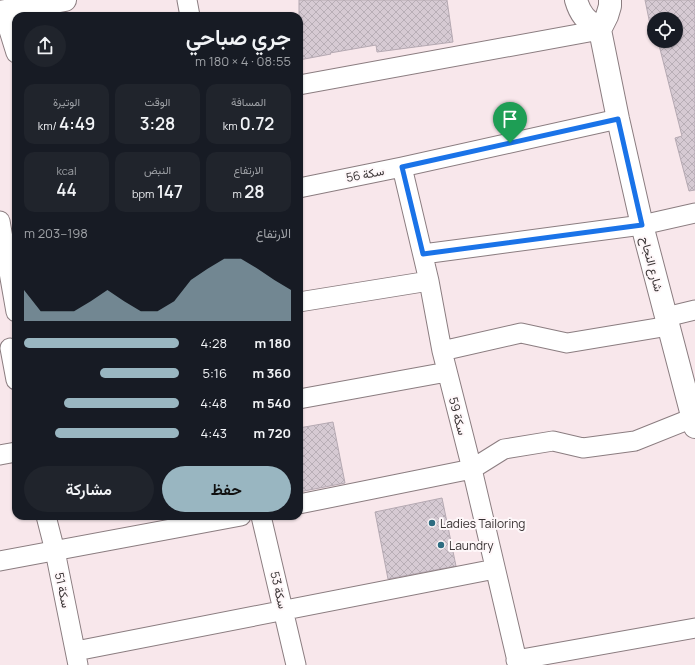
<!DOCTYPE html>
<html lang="ar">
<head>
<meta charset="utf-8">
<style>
  body { margin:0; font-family:Manrope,Vazirmatn,sans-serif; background:#20242c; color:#f1f3f6; direction:rtl; height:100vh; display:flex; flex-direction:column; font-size:15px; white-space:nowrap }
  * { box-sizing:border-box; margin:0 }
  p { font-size:13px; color:#9ea1a6 }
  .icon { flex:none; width:22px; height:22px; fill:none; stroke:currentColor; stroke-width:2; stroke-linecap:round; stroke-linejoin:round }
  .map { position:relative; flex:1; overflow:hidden; direction:ltr }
  .side { position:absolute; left:12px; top:12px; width:291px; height:508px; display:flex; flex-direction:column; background:#171b24; border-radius:12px; box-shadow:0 1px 3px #0004; direction:rtl }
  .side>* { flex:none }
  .buttons { position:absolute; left:647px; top:12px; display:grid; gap:8px }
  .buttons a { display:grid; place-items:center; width:36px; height:36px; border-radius:50%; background:#171b24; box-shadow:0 1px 3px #0004; font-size:20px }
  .pin { position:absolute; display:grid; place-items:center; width:34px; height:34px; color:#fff; margin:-41px -17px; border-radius:50% 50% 50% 0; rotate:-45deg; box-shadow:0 0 4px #0007 }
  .pin .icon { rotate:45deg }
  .round { display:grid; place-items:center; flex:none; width:42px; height:42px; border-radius:21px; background:#20242c }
  .summary { display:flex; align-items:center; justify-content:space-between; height:68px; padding:0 12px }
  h1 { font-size:22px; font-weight:600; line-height:30px }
  .figures { display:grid; grid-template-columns:repeat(3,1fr); gap:6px; height:68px; padding:4px 12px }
  .figures div { display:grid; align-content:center; border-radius:10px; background:#20242c; text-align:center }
  .figures b { font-size:17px; font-weight:600 }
  .figures small { font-size:11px; font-weight:400 }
  .figures p { font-size:11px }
  .chart { height:112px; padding:8px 12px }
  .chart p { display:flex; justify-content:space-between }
  .chart svg { width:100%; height:72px; margin-top:4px; fill:#99b6c1; opacity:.7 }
  .cta { display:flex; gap:8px; margin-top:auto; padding:8px 12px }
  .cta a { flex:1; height:46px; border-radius:24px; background:#99b6c1; color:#111; font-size:16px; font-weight:600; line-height:46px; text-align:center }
  .cta a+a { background:#20242c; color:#f1f3f6 }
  ul { padding:0 12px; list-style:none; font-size:13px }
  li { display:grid; grid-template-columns:64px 48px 1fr; align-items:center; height:30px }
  li i { height:10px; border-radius:5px; background:#99b6c1 }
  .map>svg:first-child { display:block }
  .building { fill:url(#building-cross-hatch); stroke:#b5a9b2 }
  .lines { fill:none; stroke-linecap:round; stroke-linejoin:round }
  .minor-casing { stroke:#8b7d80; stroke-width:21 }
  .tertiary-casing { stroke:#8b7d80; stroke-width:24 }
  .minor { stroke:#fff; stroke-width:19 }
  .tertiary { stroke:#fff; stroke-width:22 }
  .route-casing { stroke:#fff; stroke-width:8 }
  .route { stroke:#1a73e8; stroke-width:5 }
  .poi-dot { fill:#2d6c81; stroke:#fef7f9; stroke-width:1.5 }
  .labels { text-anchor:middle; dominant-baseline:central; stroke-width:4; stroke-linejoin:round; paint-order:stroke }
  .street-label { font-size:12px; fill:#383233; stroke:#fef7f9 }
  .poi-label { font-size:12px; fill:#383233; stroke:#fef7f9; text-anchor:start }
</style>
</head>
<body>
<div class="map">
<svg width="695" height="665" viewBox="0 0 695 665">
  <defs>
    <pattern id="building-cross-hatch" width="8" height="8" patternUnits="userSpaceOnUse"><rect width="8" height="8" fill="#d6cad3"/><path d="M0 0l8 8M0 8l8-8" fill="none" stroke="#b8aeb6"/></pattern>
  </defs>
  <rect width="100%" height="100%" fill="#f8e7eb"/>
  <path class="building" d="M 299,0 L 447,0 L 453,42 L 377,52 L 376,45 L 330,53 L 331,54 L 299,60 Z
    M 645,0 L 695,0 L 695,190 L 689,191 L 675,138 L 682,136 L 658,41 L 676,41 L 676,19 L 654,19 L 654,34 L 652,34 Z
    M 333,422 L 345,483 L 299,492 L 299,428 Z
    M 442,498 L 456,566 L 388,579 L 375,512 Z"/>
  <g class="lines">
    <defs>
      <path id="minor" d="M 187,0 L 190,16
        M 3,11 L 16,53
        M 299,85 L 600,30
        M 402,167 L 429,281 L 442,351 L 472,469 L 518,665
        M 299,188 L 402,167 L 618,119
        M 0,221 L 16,312
        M 423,254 L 642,225 L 695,213
        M 299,302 L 429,281
        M 666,317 L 695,310
        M 10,348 L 16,380
        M 442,351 L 521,333 L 567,343 L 669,326
        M 299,399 L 447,372
        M 0,455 L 16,452
        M 299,504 L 472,469 L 504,449 L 553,441 L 583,448 L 635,441 L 695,417
        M 46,516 L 55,551 L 78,665
        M 261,516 L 296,665
        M 0,561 L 241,516
        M 76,651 L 495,569
        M 516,660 L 695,628"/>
      <path id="tertiary" d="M 576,0 C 581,17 587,20 600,30
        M 610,0 L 610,6 L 607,16 L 600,30 L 618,119 L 642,225 L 695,427
        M 0,12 L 65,0"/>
    </defs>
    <use href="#minor" class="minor-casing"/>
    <use href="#tertiary" class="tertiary-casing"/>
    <use href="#minor" class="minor"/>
    <use href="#tertiary" class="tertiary"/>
  </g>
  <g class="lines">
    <defs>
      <path id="route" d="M 618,119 L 642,225 L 423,254 L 402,167 Z"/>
    </defs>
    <use href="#route" class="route-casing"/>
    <use href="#route" class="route"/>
  </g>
  <g class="poi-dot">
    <circle cx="432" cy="523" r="4"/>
    <circle cx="441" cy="545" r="4"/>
  </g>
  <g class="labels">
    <g class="street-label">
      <text transform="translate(365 174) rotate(-11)">سكة 56</text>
      <text transform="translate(652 264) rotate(75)">شارع النجاح</text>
      <text transform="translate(458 416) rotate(75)">سكة 59</text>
      <text transform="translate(63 590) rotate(78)">سكة 51</text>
      <text transform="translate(279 590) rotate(77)">سكة 53</text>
    </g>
    <g class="poi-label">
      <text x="440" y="523">Ladies Tailoring</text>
      <text x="449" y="545">Laundry</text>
    </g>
  </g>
</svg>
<div class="buttons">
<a><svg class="icon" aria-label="locate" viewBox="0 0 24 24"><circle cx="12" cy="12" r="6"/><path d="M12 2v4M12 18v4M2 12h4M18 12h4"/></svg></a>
</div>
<div class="pin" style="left:510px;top:143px;background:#1e9e55"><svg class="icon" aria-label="arrive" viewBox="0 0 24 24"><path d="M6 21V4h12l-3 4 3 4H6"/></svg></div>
<section class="side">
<div class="summary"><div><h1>جري صباحي</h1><p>08:55 · 4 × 180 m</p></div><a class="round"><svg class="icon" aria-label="share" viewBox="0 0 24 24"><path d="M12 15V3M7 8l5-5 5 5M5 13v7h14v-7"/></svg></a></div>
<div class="figures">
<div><p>المسافة</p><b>0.72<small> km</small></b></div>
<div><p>الوقت</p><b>3:28</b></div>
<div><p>الوتيرة</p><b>4:49<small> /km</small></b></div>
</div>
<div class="figures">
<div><p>الارتفاع</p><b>28<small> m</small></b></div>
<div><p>النبض</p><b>147<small> bpm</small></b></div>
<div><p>kcal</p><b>44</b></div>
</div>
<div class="chart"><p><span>الارتفاع</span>198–203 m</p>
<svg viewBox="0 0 160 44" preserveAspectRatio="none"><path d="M0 44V25L10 38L20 38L30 38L40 32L50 25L60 32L70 38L80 38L90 32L100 19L110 12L120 6L130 6L140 12L150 19L160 25V44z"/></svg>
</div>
<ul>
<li><b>180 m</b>4:28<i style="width:100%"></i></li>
<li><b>360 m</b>5:16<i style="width:51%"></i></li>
<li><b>540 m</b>4:48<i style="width:74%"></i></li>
<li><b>720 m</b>4:43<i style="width:80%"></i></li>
</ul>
<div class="cta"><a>حفظ</a><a>مشاركة</a></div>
</section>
</div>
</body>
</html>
